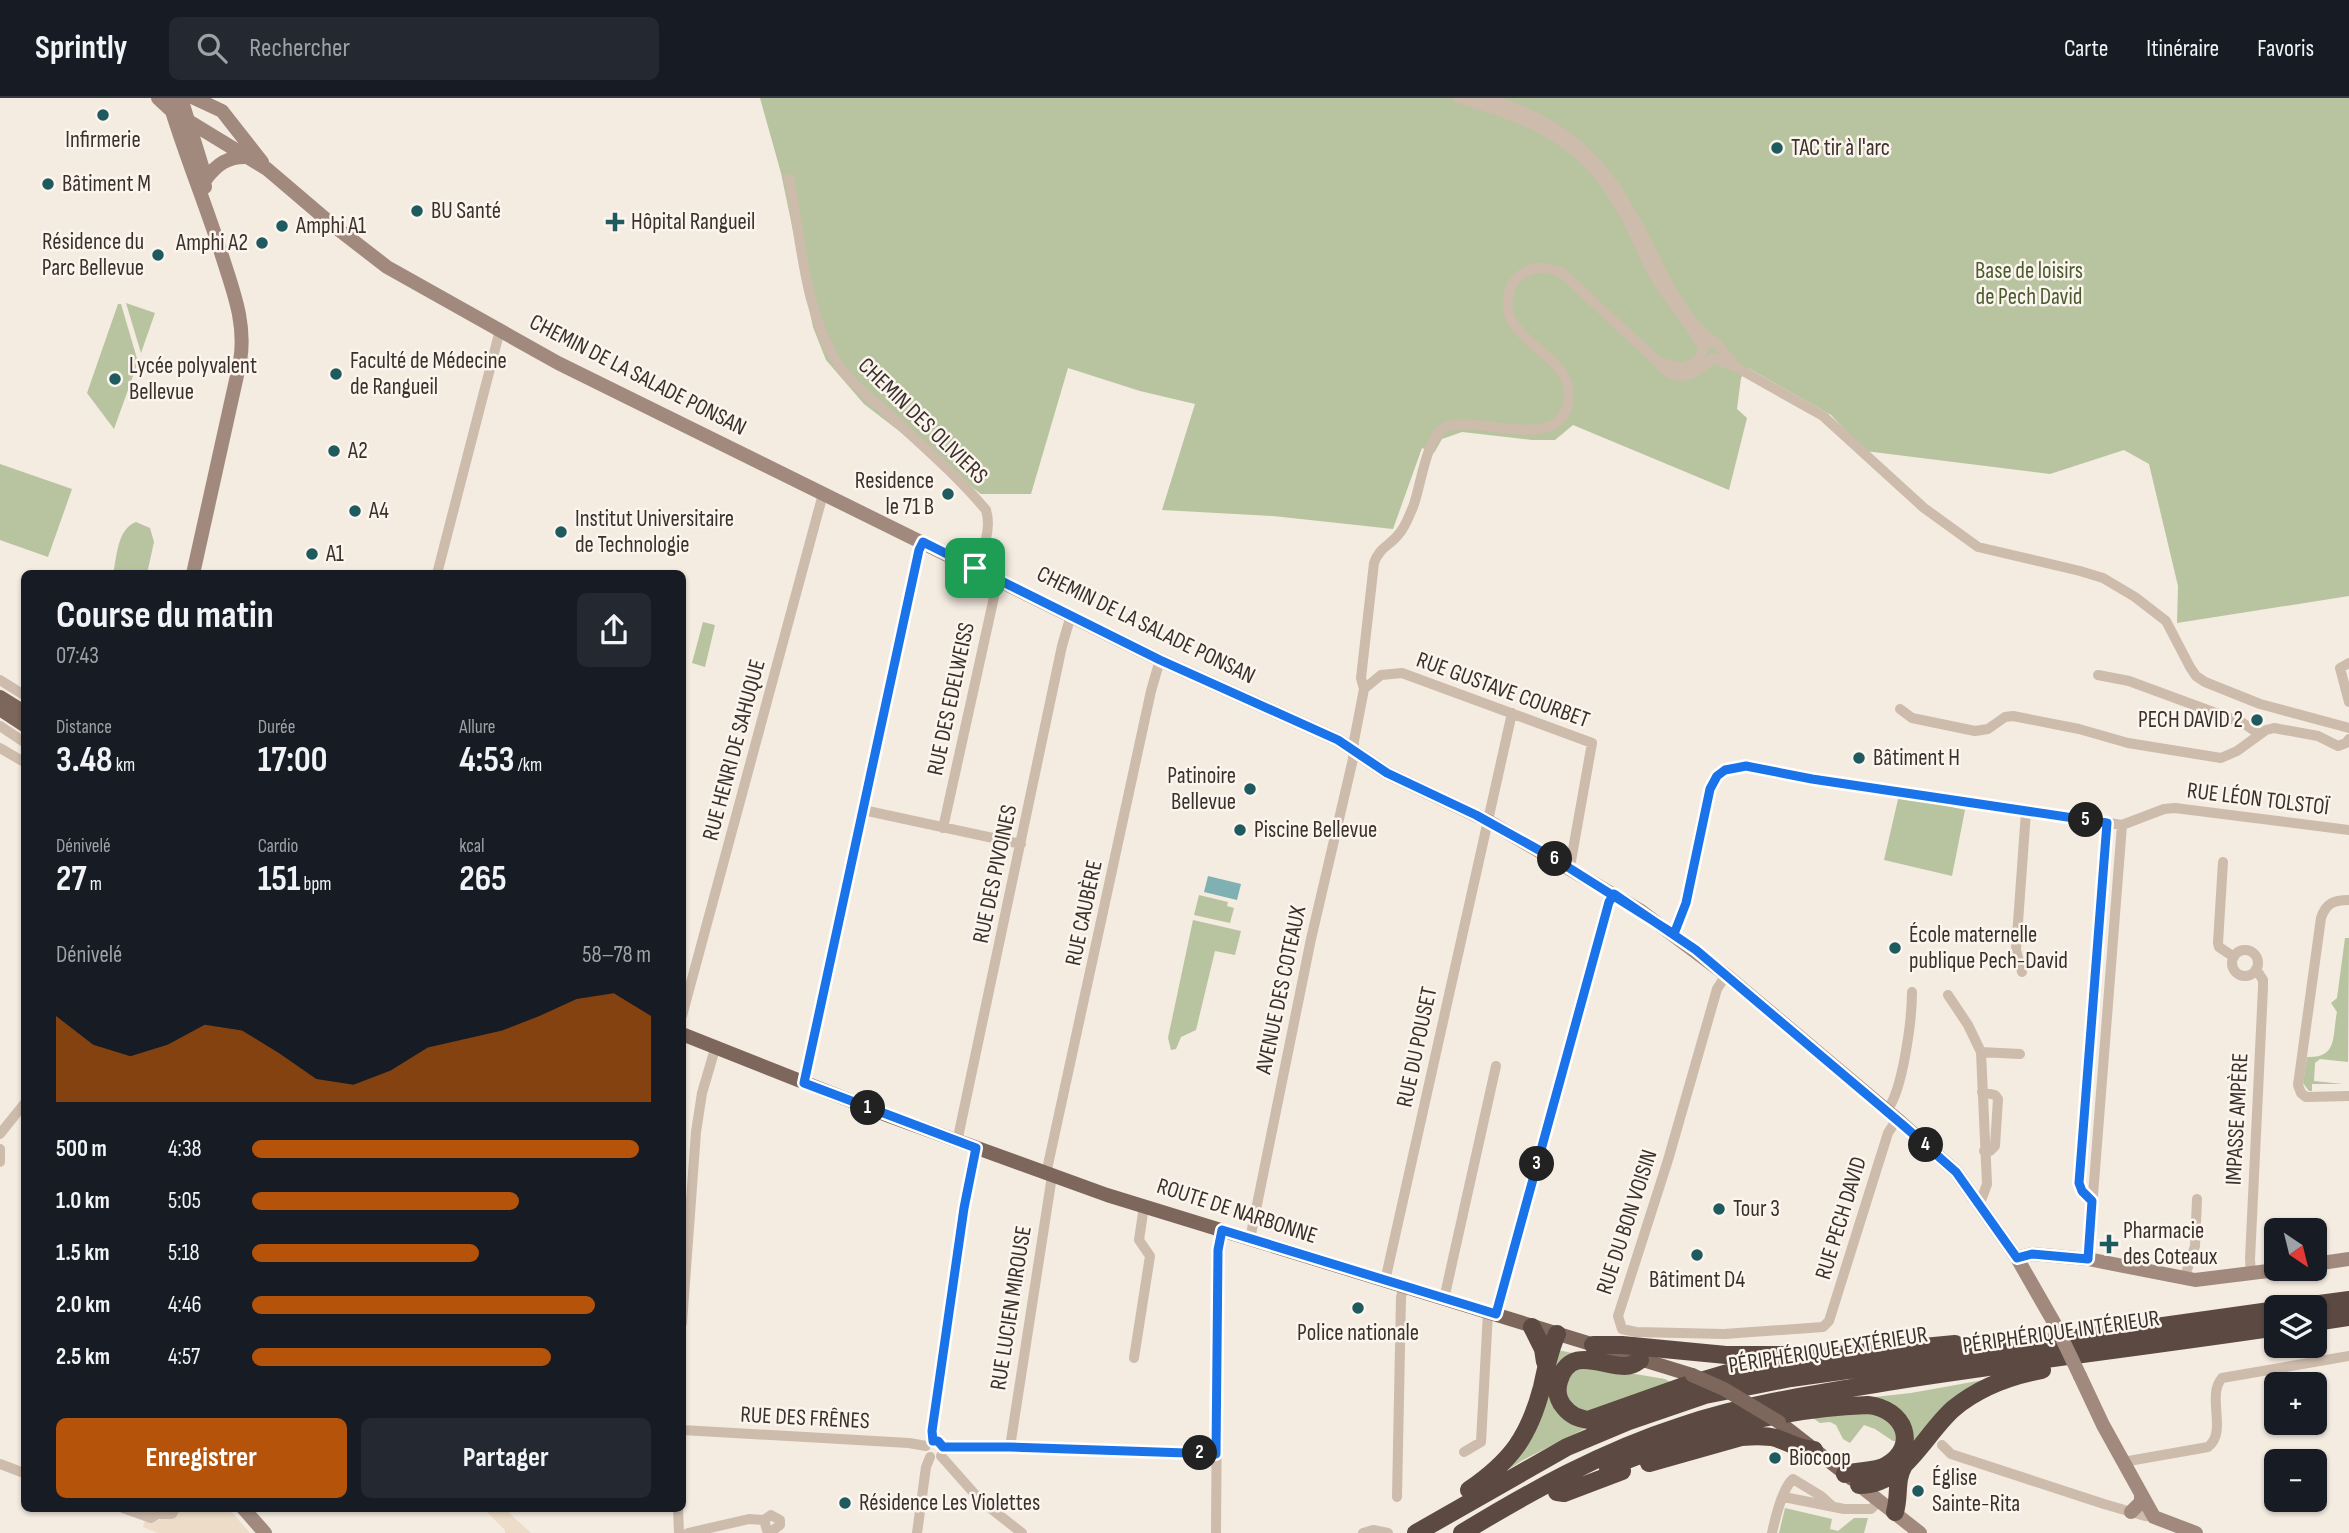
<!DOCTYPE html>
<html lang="fr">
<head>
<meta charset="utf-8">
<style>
  body { margin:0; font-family:"Sofia Sans Condensed",sans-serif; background:#242831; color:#f1f3f6; height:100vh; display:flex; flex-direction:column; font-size:26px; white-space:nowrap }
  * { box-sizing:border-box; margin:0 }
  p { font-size:23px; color:#9ea1a6 }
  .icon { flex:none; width:38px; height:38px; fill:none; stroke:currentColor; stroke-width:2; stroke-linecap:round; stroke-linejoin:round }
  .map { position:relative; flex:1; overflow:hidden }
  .side { position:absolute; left:21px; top:472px; width:665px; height:942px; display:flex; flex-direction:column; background:#171b24; border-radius:10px; box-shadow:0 2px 5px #0004 }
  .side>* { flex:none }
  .needle { width:46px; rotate:145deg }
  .fabs { position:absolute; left:2264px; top:1120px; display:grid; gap:14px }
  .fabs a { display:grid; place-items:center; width:63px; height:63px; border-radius:10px; background:#171b24; box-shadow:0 2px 5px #0004; font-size:35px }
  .pin { position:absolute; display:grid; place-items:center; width:60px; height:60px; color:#fff; margin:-30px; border-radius:14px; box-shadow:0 4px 10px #0006 }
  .km { position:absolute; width:35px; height:35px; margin:-18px; border-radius:50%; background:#222; color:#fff; font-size:19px; line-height:35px; text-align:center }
  .round { display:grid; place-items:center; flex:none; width:74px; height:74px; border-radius:10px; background:#242831 }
  .overview { display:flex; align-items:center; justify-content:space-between; height:119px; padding:0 35px }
  h1 { font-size:38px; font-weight:700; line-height:52px }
  .stats { display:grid; grid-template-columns:repeat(3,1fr); gap:10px; height:119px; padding:7px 35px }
  .stats div { display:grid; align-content:center }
  .stats b { font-size:35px; font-weight:700 }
  .stats small { font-size:19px; font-weight:400 }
  .stats p { font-size:19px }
  .chart { height:196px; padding:14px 35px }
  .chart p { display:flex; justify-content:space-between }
  .chart svg { width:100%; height:126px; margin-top:7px; fill:#b45309; opacity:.7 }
  .cta { display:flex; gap:14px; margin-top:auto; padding:14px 35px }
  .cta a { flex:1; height:80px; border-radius:10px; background:#b45309; color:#fff; font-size:28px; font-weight:700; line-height:80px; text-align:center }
  .cta a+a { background:#242831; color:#f1f3f6 }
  ul { padding:0 35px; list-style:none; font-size:23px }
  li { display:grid; grid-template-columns:112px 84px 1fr; align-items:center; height:52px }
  li i { height:18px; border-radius:9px; background:#b45309 }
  header { display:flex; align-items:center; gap:42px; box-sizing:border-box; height:98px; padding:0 35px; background:#171b24; border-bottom:2px solid #363941 }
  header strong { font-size:33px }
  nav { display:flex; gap:38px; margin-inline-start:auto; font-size:24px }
  .search { width:490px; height:63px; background:#242831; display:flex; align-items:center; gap:18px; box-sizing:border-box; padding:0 24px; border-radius:10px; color:#9ea1a6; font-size:26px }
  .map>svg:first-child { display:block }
  .green { fill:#b8c4a0 }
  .plaza { fill:#ecdcc8 }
  .water { fill:#7fb0b2 }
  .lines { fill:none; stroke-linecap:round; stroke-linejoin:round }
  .street { stroke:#cdbbac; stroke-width:10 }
  .secondary { stroke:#a18a7d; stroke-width:14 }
  .primary { stroke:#7d675c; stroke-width:14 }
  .highway { stroke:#5c4a42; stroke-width:18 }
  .secondary-bridge { stroke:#a18a7d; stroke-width:14 }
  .primary-bridge { stroke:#7d675c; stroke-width:14 }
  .route-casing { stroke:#fff; stroke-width:14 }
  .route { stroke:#1a73e8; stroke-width:9 }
  .poi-dot { fill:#1f5a5e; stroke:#fbf5ee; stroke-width:2.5 }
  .labels { text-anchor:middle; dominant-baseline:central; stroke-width:5; stroke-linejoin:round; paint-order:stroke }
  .poi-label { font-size:23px; fill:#3b302b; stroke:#fbf5ee; text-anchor:start }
  .park-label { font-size:23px; fill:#4a5a2e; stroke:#fbf5ee }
  .street-label { font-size:23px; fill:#3b302b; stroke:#fbf5ee }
</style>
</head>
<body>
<header>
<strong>Sprintly</strong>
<div class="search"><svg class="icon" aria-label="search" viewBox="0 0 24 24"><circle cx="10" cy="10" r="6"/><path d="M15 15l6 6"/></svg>Rechercher</div>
<nav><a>Carte</a><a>Itinéraire</a><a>Favoris</a></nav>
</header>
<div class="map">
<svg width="2349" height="1435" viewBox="0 0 2349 1435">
  <rect width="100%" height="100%" fill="#f4ebe1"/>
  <path class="green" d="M 760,0 L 2349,0 L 2349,498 L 2177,525 L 2178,488 L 2149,366 L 2124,352 L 2050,376 L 1865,353 L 1831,317 L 1748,270 L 1741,280 L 1737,311 L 1747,320 L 1729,392 L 1573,327 L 1555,342 L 1532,342 L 1462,334 L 1442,341 L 1434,355 L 1422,350 L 1393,431 L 1273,418 L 1162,412 L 1195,306 L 1140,293 L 1068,270 L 1031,396 L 981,396 L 864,306 L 826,262 L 813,229 L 781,75 Z
    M 126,205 L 155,215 L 141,255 Z
    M 118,206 L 121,206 L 138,264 L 114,331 L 87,295 Z
    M 0,366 L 72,391 L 48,459 L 0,442 Z
    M 136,424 L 150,430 L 154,444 L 147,476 L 113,476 C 117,459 117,431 136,424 Z
    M 703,524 L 715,527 L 705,569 L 692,565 Z
    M 1899,697 L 1965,712 L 1952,778 L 1884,762 Z
    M 1199,797 L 1228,804 L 1227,808 L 1234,810 L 1230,825 L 1194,817 Z
    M 1193,822 L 1241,833 L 1235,857 L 1215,853 L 1196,932 L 1181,939 L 1176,951 L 1171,952 L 1168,940 Z
    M 2345,840 L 2349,840 L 2348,964 L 2320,961 L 2315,965 L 2314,983 L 2343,986 L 2312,986 L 2312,993 L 2309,993 L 2303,985 L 2307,959 C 2338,960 2332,939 2337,914 L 2331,905 L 2337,900 Z
    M 1558,1252 L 1572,1255 L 1568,1259 L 1554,1301 L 1596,1325 L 1523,1362 L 1503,1375 Z
    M 1581,1267 L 1665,1281 L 1672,1285 L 1587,1314 C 1572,1310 1558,1294 1568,1278 C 1571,1274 1577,1270 1581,1267 Z
    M 1989,1281 L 1910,1351 L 1910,1338 L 1856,1301 L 1911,1295 Z
    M 1854,1314 L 1876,1315 L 1893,1322 L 1898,1343 L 1893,1343 L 1875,1331 L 1864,1327 L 1850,1345 L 1843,1341 L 1836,1327 L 1830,1324 L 1820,1325 L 1813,1320 Z
    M 1785,1410 L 1832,1421 L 1830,1431 L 1838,1433 L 1854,1420 L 1868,1420 L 1864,1435 L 1779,1435 Z"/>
  <path class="plaza" d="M 178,1411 L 229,1411 L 250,1435 L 158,1435 L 143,1429 L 145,1423 L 153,1424 L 165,1420 Z
    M 484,1411 L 523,1411 L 509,1415 L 531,1435 L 505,1435 L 505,1432 Z"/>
  <path class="water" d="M 1208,778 L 1241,786 L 1237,802 L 1204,794 Z"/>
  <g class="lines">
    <path class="street" d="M 1458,0 C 1528,21 1580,39 1619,107 C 1633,130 1642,156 1655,179 C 1669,204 1692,225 1703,251
      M 1485,0 C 1575,26 1612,71 1651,153 C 1665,182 1687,226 1715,244
      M 789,81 C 802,143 803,210 838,266 C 849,283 867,297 883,311 C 918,344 955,375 986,412 C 992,431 983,453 975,470
      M 1709,244 L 1717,245 L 1735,268
      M 1713,260 L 1736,269 L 1823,318 L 1924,410 L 1978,449 L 2080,473 L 2103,480 L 2135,499 L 2166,523 L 2190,569 L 2196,578 L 2205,584 L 2260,606 L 2349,630
      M 1663,265 L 1683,270 L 1698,263 L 1703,252
      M 437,476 L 500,232
      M 2349,565 L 2340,570 L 2349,604
      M 2098,577 L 2129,583 L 2243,625 L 2259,636
      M 0,582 L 24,597
      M 1364,591 L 1381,577 L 1402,575 L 1592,645 L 1571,763 L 1568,769
      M 1900,611 L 1912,620 L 1975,633 L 1988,631 L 2005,619 L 2013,618 L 2079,631 L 2128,645 L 2221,660 L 2237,653 L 2266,632 L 2274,630 L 2318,638 L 2338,648 L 2346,645 L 2349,641
      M 0,628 L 24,644
      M 0,650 L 24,664
      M 863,712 L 1021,746
      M 943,730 L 998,481
      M 2223,764 L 2218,845 L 2219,849 L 2234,859
      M 2349,802 C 2334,802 2326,805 2321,820 L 2298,987 L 2301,995 L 2306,999 L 2349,998
      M 1674,836 L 1686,805 L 1710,691 L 1717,678 L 1725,672 L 1735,669 L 1747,669 L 1812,681 L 2122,727 L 2164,711 L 2175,710 L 2349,732
      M2232 865a13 13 0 1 1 26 0a13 13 0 1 1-26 0Z
      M 2022,874 L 2016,852 L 2026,714
      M 1726,877 L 1717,891 L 1668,1062 L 1618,1218 L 1622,1231 L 1636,1234 L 1724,1236 L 1823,1229 L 1829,1223 L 1888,1035 L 1897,1021
      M 1948,897 L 1968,927 L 1981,954 L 1987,1086 L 1982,1100 L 1978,1102
      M 682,918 L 823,396
      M 1981,954 L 2020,956
      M 804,985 L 913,478 L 923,444
      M 1982,994 L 1995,997 L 1998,1001 L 1995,1048 L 1990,1053 L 1984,1053
      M 1887,1012 C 1903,993 1912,920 1912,894
      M 0,1036 L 24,1006
      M 957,1044 L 1062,548 L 1071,517
      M 0,1051 L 0,1064
      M 1046,1076 L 1151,593 L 1160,562
      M 2092,1103 L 2082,1093 L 2079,1085 L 2107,725
      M 1250,1141 L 1311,841 L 1353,661 L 1354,643 L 1364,591 L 1361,580 L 1374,465 C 1379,450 1389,448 1398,437 C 1405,430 1409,418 1413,409 C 1421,389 1426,335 1448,328 C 1481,318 1559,355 1568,305 C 1570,294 1568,283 1562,274 C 1544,249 1498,232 1509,194 C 1512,184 1519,176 1530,172 C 1541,168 1550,170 1561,174 L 1656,262 C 1675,287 1692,280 1713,260
      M 2088,1161 L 2122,727
      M 2251,1176 L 2250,1161 L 2263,890 L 2263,882 L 2256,871
      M 2184,1181 L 2195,1148 L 2197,1101
      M 1385,1183 L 1512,615
      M 1444,1201 L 1496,968
      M 1496,1216 L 1609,804 L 1614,796
      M 682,1225 L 696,1034 L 702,995 L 715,951
      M 1134,1260 L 1150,1158 L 1139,1142 L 1144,1108
      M 682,1332 L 909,1345 L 926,1348
      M 933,1343 L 931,1333 L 964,1110 L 976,1050
      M 1942,1347 L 1951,1356 L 2104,1406 L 2145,1418 L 2154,1419
      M 943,1349 L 1010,1349 L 1215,1356
      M 1010,1349 L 1052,1078
      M 1464,1354 L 1481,1344 L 1488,1214
      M 941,1358 L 980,1402 L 1022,1435
      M 2123,1364 L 2208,1349 C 2228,1334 2206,1298 2222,1280 L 2349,1258
      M 0,1366 L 24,1375
      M 1397,1399 L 1401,1199 L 1404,1188
      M 1784,1399 L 1844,1411 L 1871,1411 L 1879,1403
      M 123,1410 L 151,1420 L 161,1414
      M 160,1410 L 163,1416 L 172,1416 L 175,1410
      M 678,1410 L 679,1435
      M 688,1435 L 749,1421 L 764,1422 L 771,1417 L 780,1422 L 780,1427 L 772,1433 L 767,1432 L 764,1422
      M 917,1435 L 926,1369 L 930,1359
      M 1216,1435 L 1218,1152 L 1222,1132
      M 1363,1435 L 1373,1432 L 1388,1435
      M 1772,1435 C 1775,1421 1783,1389 1793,1381 L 1821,1398 L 1833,1409"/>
    <path class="secondary" d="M 158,0 L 172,13 L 267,71 L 328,123
      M 168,0 C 184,55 207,109 224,164 C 235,198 246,228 240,264 L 193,476
      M 181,0 L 202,68 L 205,89
      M 194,0 L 222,13 L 262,64
      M 205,82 C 217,66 228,58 248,59
      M 334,128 L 387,169 L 558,265 L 1160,562 L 1338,642 L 1387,675 L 1488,723 L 1641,813 L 1726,877 L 1897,1021 L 1956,1074 L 2017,1160 L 2056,1228
      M 2017,1160 L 2032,1156 L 2088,1161 L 2195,1182 L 2284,1171
      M 2315,1166 L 2349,1161
      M 2080,1278 L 2103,1327 L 2154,1419 L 2196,1435
      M 1859,1387 L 1920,1435
      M 243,1410 L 265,1435
      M 2131,1414 L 2141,1404 L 2141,1397"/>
    <path class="primary" d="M 0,599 L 24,614
      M 0,611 L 24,627
      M 682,936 L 889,1018 L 1107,1097 L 1692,1277
      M 1779,1324 L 1852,1381"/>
    <path class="highway" d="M 2297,1209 L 2349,1202
      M 2315,1224 L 2349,1219
      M 1532,1229 L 1543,1251 L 1545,1264
      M 1593,1247 L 1622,1247 L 1726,1257 L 1783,1257
      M 1640,1262 C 1636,1265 1631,1268 1625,1268 C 1601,1268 1570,1247 1559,1283 C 1556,1293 1558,1302 1564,1309 C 1571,1318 1578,1320 1588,1322 L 1681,1289 L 1728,1275 L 1828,1258 L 1955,1246
      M 1649,1365 L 1741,1339 C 1753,1338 1764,1337 1776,1340 C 1790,1345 1798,1351 1814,1352
      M 1608,1370 C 1690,1335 1779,1310 1868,1307 C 1905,1311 1919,1348 1887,1367 C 1876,1374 1858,1372 1845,1376
      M 1859,1387 C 1904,1387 1923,1338 1953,1311 C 1978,1290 2010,1278 2042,1272
      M 1469,1392 C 1511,1363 1529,1339 1542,1289 C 1546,1271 1549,1253 1557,1236
      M 1557,1394 L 1564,1395 L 1622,1373
      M 1895,1414 C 1900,1397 1895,1383 1904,1367
      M 1416,1435 L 1567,1349 L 1629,1323 L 1705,1297 L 1791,1280 L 2277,1212
      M 1462,1435 C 1531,1393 1603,1353 1681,1328 C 1750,1305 1821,1295 1893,1283 C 2021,1263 2149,1248 2277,1229"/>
    <path class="secondary-bridge" d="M 2056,1228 L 2080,1278"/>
    <path class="primary-bridge" d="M 1692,1277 L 1724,1291 L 1779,1324"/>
  </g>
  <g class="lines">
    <defs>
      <path id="route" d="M 975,470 L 923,444 L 919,452 L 804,985 L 976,1050 L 964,1110 L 932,1333 L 933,1343 L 938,1343 L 943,1349 L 1010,1349 L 1216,1356 L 1218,1152 L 1222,1132 L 1496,1216 L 1609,804 L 1614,796 L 1696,852 L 1904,1028 L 1956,1074 L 2017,1160 L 2032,1156 L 2088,1161 L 2092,1103 L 2082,1093 L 2079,1085 L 2107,725 L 1812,681 L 1746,668 L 1725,672 L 1717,678 L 1710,691 L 1686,805 L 1674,836 L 1555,761 L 1476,717 L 1387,675 L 1338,642 L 1160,562 L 975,470"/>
    </defs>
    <use href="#route" class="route-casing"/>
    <use href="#route" class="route"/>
  </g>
  <g class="poi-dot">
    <circle cx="103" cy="17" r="7"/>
    <circle cx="1777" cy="50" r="7"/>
    <circle cx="48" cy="86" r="7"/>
    <circle cx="417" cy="113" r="7"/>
    <path d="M611.5 113.5h7v7h7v7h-7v7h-7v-7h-7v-7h7z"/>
    <circle cx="282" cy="128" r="7"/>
    <circle cx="262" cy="145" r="7"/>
    <circle cx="158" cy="157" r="7"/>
    <circle cx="336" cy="276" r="7"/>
    <circle cx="115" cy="281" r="7"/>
    <circle cx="334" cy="353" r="7"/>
    <circle cx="948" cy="396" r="7"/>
    <circle cx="355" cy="413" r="7"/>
    <circle cx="561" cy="434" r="7"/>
    <circle cx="312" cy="456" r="7"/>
    <circle cx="2257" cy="622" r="7"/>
    <circle cx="1859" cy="660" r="7"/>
    <circle cx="1250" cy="691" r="7"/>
    <circle cx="1240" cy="732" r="7"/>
    <circle cx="1895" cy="850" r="7"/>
    <circle cx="1719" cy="1111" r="7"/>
    <path d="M2105.5 1135.5h7v7h7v7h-7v7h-7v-7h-7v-7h7z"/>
    <circle cx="1697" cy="1157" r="7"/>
    <circle cx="1358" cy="1210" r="7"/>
    <circle cx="1775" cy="1360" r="7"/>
    <circle cx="1918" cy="1393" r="7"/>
    <circle cx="845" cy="1405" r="7"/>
  </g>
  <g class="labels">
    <g class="poi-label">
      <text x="103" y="42" text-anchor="middle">Infirmerie</text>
      <text x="1791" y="50">TAC tir à l'arc</text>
      <text x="62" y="86">Bâtiment M</text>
      <text x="431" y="113">BU Santé</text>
      <text x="631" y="124">Hôpital Rangueil</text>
      <text x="296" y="128">Amphi A1</text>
      <text x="144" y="144" text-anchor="end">Résidence du<tspan x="144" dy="26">Parc Bellevue</tspan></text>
      <text x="248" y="145" text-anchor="end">Amphi A2</text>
      <text x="350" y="263">Faculté de Médecine<tspan x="350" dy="26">de Rangueil</tspan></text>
      <text x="129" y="268">Lycée polyvalent<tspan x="129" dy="26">Bellevue</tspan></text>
      <text x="348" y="353">A2</text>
      <text x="934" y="383" text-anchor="end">Residence<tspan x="934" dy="26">le 71 B</tspan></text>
      <text x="369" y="413">A4</text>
      <text x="575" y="421">Institut Universitaire<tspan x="575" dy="26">de Technologie</tspan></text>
      <text x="326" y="456">A1</text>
      <text x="2243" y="622" text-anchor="end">PECH DAVID 2</text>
      <text x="1873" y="660">Bâtiment H</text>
      <text x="1236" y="678" text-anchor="end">Patinoire<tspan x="1236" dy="26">Bellevue</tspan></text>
      <text x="1254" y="732">Piscine Bellevue</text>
      <text x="1909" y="837">École maternelle<tspan x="1909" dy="26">publique Pech-David</tspan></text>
      <text x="1733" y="1111">Tour 3</text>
      <text x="2123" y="1133">Pharmacie<tspan x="2123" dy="26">des Coteaux</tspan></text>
      <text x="1697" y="1182" text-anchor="middle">Bâtiment D4</text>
      <text x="1358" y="1235" text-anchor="middle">Police nationale</text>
      <text x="1789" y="1360">Biocoop</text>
      <text x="1932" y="1380">Église<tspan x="1932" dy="26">Sainte-Rita</tspan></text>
      <text x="859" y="1405">Résidence Les Violettes</text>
    </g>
    <g class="park-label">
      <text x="2029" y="173">Base de loisirs<tspan x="2029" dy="26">de Pech David</tspan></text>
    </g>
    <g class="street-label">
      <text transform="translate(638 277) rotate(27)">CHEMIN DE LA SALADE PONSAN</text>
      <text transform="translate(923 323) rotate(44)">CHEMIN DES OLIVIERS</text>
      <text transform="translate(1146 527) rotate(26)">CHEMIN DE LA SALADE PONSAN</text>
      <text transform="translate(1503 592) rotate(20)">RUE GUSTAVE COURBET</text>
      <text transform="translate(951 601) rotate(-78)">RUE DES EDELWEISS</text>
      <text transform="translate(734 652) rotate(-75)">RUE HENRI DE SAHUQUE</text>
      <text transform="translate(2258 701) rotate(7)">RUE LÉON TOLSTOÏ</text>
      <text transform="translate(995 776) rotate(-78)">RUE DES PIVOINES</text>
      <text transform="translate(1084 815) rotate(-78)">RUE CAUBÈRE</text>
      <text transform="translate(1281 892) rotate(-78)">AVENUE DES COTEAUX</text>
      <text transform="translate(1417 949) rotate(-78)">RUE DU POUSET</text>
      <text transform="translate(2237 1021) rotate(-87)">IMPASSE AMPÈRE</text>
      <text transform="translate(1237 1113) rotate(18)">ROUTE DE NARBONNE</text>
      <text transform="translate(1841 1120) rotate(-73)">RUE PECH DAVID</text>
      <text transform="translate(1627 1124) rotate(-72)">RUE DU BON VOISIN</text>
      <text transform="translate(1011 1210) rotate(-81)">RUE LUCIEN MIROUSE</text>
      <text transform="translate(2061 1234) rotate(-8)">PÉRIPHÉRIQUE INTÉRIEUR</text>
      <text transform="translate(1828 1252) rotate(-9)">PÉRIPHÉRIQUE EXTÉRIEUR</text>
      <text transform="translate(805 1320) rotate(3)">RUE DES FRÊNES</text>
    </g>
  </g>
</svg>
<div class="fabs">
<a><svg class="needle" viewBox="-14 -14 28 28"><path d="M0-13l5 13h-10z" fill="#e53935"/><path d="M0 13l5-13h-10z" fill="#9ea1a6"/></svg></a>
<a><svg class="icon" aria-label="layers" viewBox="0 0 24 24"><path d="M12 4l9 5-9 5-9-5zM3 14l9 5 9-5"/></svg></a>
<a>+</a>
<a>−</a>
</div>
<div class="pin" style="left:975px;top:470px;background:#1e9e55"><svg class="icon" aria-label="arrive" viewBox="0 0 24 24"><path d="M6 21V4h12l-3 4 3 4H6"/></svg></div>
<b class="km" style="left:868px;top:1010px">1</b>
<b class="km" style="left:1200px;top:1355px">2</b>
<b class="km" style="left:1537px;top:1066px">3</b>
<b class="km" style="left:1926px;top:1047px">4</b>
<b class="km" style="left:2086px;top:722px">5</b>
<b class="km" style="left:1555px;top:761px">6</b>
<section class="side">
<div class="overview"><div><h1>Course du matin</h1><p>07:43</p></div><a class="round"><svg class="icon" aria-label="share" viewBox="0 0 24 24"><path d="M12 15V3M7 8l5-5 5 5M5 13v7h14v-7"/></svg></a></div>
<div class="stats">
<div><p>Distance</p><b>3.48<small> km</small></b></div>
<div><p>Durée</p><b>17:00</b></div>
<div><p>Allure</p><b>4:53<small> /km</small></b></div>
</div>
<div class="stats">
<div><p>Dénivelé</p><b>27<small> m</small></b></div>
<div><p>Cardio</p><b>151<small> bpm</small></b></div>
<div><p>kcal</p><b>265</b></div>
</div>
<div class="chart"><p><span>Dénivelé</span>58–78 m</p>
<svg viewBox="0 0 160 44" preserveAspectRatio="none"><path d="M0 44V14L10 24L20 28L30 24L40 17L50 19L60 27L70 36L80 38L90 33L100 25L110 22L120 19L130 14L140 8L150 6L160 14V44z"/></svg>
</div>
<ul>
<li><b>500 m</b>4:38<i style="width:97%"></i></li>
<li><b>1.0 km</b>5:05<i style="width:67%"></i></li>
<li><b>1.5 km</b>5:18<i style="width:57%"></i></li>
<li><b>2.0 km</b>4:46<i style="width:86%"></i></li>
<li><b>2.5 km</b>4:57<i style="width:75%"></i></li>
</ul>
<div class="cta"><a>Enregistrer</a><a>Partager</a></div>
</section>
</div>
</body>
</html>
